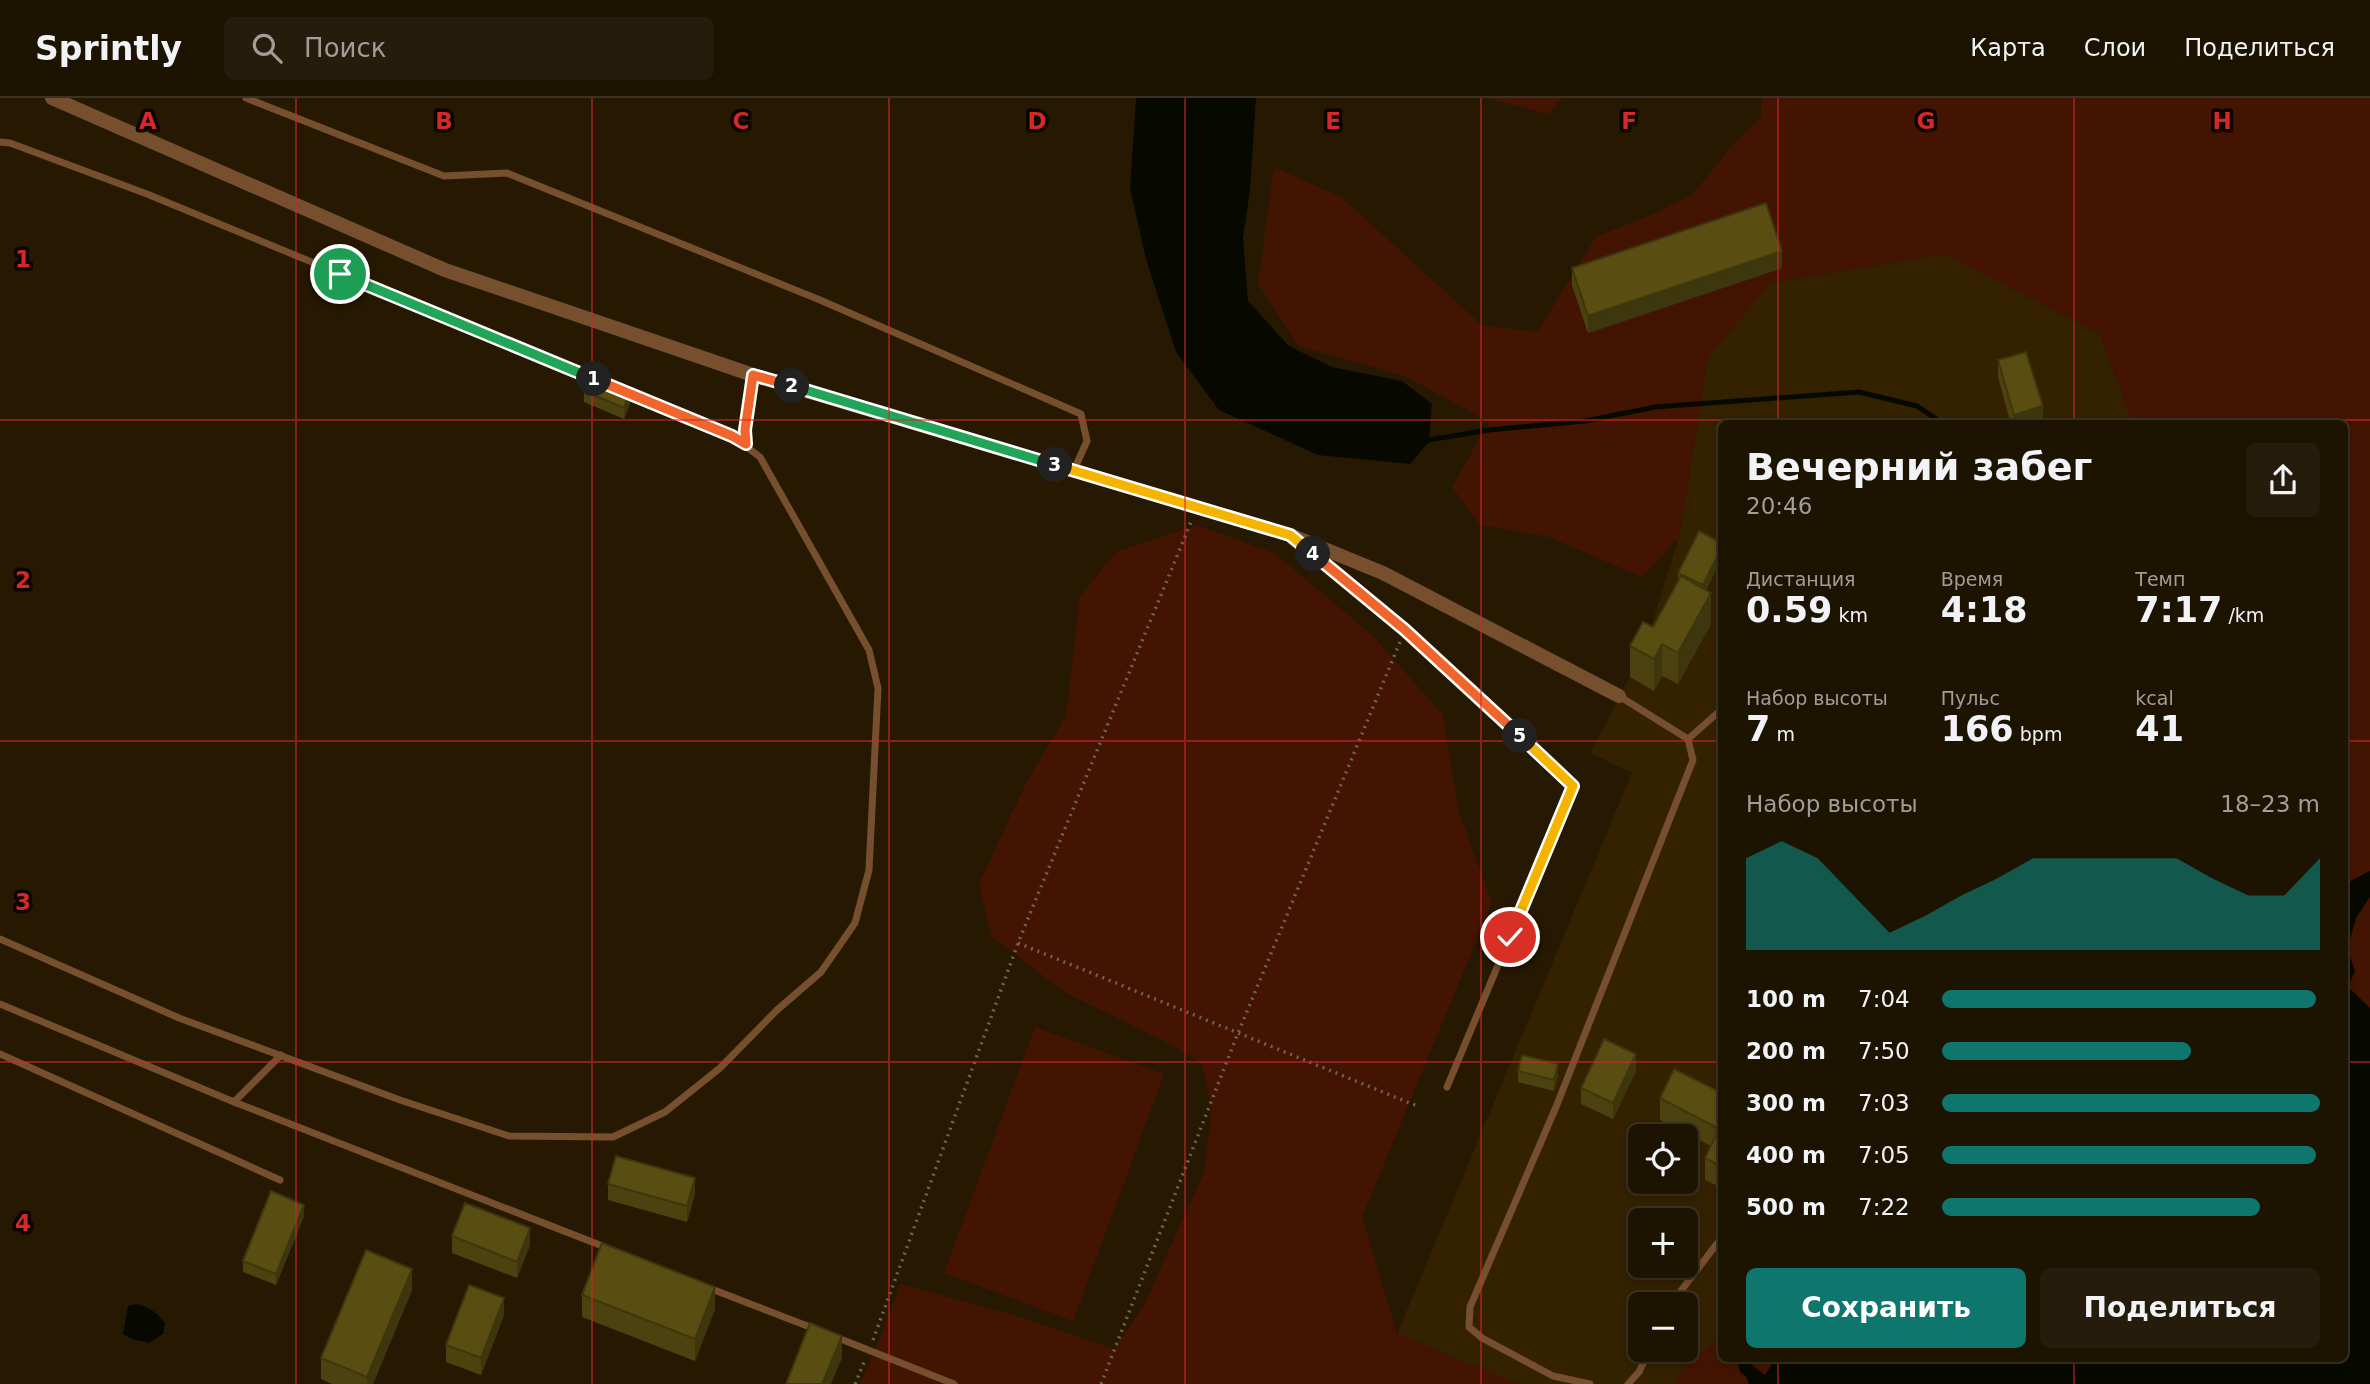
<!DOCTYPE html>
<html lang="ru">
<head>
<meta charset="utf-8">
<style>
  body { margin:0; font-family:"DejaVu Sans",sans-serif; background:#251c0b; color:#f1f3f6; height:100vh; display:flex; flex-direction:column; font-size:26px; white-space:nowrap }
  * { box-sizing:border-box; margin:0 }
  p { font-size:23px; color:#a09e99 }
  .icon { flex:none; width:38px; height:38px; fill:none; stroke:currentColor; stroke-width:2; stroke-linecap:round; stroke-linejoin:round }
  .map { position:relative; flex:1; overflow:hidden }
  .side { position:absolute; left:1718px; top:322px; width:630px; height:942px; display:flex; flex-direction:column; background:#1d1301; border-radius:10px; box-shadow:0 4px 10px #0003,0 0 0 2px #3b3223 }
  .side>* { flex:none }
  .fabs { position:absolute; left:1628px; top:1026px; display:grid; gap:14px }
  .fabs a { display:grid; place-items:center; width:70px; height:70px; border-radius:10px; background:#1d1301; box-shadow:0 4px 10px #0003,0 0 0 2px #3b3223; font-size:35px }
  .pin { position:absolute; display:grid; place-items:center; width:60px; height:60px; color:#fff; margin:-30px; border:4px solid #fff; border-radius:50%; box-shadow:0 2px 7px #0007 }
  .km { position:absolute; width:35px; height:35px; margin:-18px; border-radius:50%; background:#222; color:#fff; font-size:19px; line-height:35px; text-align:center }
  .round { display:grid; place-items:center; flex:none; width:74px; height:74px; border-radius:10px; background:#251c0b }
  .summary { display:flex; align-items:center; justify-content:space-between; height:119px; padding:0 28px }
  h1 { font-size:38px; font-weight:700; line-height:52px }
  .figures { display:grid; grid-template-columns:repeat(3,1fr); gap:10px; height:119px; padding:7px 28px }
  .figures div { display:grid; align-content:center }
  .figures b { font-size:35px; font-weight:700 }
  .figures small { font-size:19px; font-weight:400 }
  .figures p { font-size:19px }
  .chart { height:196px; padding:14px 28px }
  .chart p { display:flex; justify-content:space-between }
  .chart svg { width:100%; height:126px; margin-top:7px; fill:#0f766e; opacity:.7 }
  .button { display:flex; gap:14px; margin-top:auto; padding:14px 28px }
  .button a { flex:1; height:80px; border-radius:10px; background:#0f766e; color:#fff; font-size:28px; font-weight:700; line-height:80px; text-align:center }
  .button a+a { background:#251c0b; color:#f1f3f6 }
  ul { padding:0 28px; list-style:none; font-size:23px }
  li { display:grid; grid-template-columns:112px 84px 1fr; align-items:center; height:52px }
  li i { height:18px; border-radius:9px; background:#0f766e }
  header { display:flex; align-items:center; gap:42px; box-sizing:border-box; height:98px; padding:0 35px; background:#1d1301; border-bottom:2px solid #3b3223 }
  header strong { font-size:33px }
  nav { display:flex; gap:38px; margin-inline-start:auto; font-size:24px }
  .search { width:490px; height:63px; background:#251c0b; display:flex; align-items:center; gap:18px; box-sizing:border-box; padding:0 24px; border-radius:10px; color:#a09e99; font-size:26px }
  .map>svg:first-child { display:block }
  .built { fill:#332100; fill-rule:evenodd }
  .green { fill:#431402 }
  .water { fill:#070900 }
  .lines { fill:none; stroke-linecap:round; stroke-linejoin:round }
  .stream { stroke:#070900; stroke-width:5 }
  .path { stroke:#6f634f; stroke-width:3.5; stroke-dasharray:2 5; stroke-linecap:butt }
  .service { stroke:#764f2e; stroke-width:7 }
  .minor { stroke:#764f2e; stroke-width:14 }
  .wall { fill:#4d420f }
  .shaded-wall { fill:#3e360d }
  .building { fill:#594d12; stroke:#3e360d; stroke-width:2 }
  .split-1-casing { stroke:#fff; stroke-width:14 }
  .split-2-casing { stroke:#fff; stroke-width:14 }
  .split-3-casing { stroke:#fff; stroke-width:14 }
  .split-4-casing { stroke:#fff; stroke-width:14 }
  .split-5-casing { stroke:#fff; stroke-width:14 }
  .split-6-casing { stroke:#fff; stroke-width:14 }
  .split-1 { stroke:#22a559; stroke-width:9 }
  .split-2 { stroke:#f0652b; stroke-width:9 }
  .split-3 { stroke:#22a559; stroke-width:9 }
  .split-4 { stroke:#f5b400; stroke-width:9 }
  .split-5 { stroke:#f0652b; stroke-width:9 }
  .split-6 { stroke:#f5b400; stroke-width:9 }
  .grid { fill:none; stroke:#d62828; stroke-width:2; stroke-opacity:0.55 }
  .grid-label { font-size:23px; text-anchor:middle; font-weight:bold; fill:#d62828; stroke:#0b0501; stroke-width:7; stroke-linejoin:round; paint-order:stroke }
</style>
</head>
<body>
<header>
<strong>Sprintly</strong>
<div class="search"><svg class="icon" aria-label="search" viewBox="0 0 24 24"><circle cx="10" cy="10" r="6"/><path d="M15 15l6 6"/></svg>Поиск</div>
<nav><a>Карта</a><a>Слои</a><a>Поделиться</a></nav>
</header>
<div class="map">
<svg width="2370" height="1286" viewBox="0 0 2370 1286">
  <rect width="100%" height="100%" fill="#271901"/>
  <path class="built" d="M 1944,156 L 2101,236 L 2132,325 L 1722,326 L 1722,1238 L 1685,1268 L 1675,1286 L 1518,1286 L 1397,1236 L 1632,675 L 1590,655 L 1643,555 L 1679,439 L 1708,259 L 1770,185 ZM 1640,1038 L 1685,1038 L 1685,1083 L 1640,1083 ZM 1640,1122 L 1685,1122 L 1685,1167 L 1640,1167 ZM 1640,1206 L 1685,1206 L 1685,1251 L 1640,1251 Z"/>
  <path class="green" d="M 1487,0 L 1562,0 L 1548,16 Z
    M 1761,0 L 2370,0 L 2370,773 L 2345,786 L 2345,326 L 2132,325 L 2101,236 L 1944,156 L 1770,185 L 1708,259 L 1679,439 L 1642,479 L 1549,439 L 1480,427 L 1452,389 L 1489,324 L 1405,278 L 1298,248 L 1258,185 L 1274,69 L 1341,99 L 1482,227 L 1537,234 L 1596,139 L 1658,114 L 1692,97 L 1736,43 L 1761,20 Z
    M 1197,427 L 1276,456 L 1374,539 L 1443,617 L 1459,714 L 1492,805 L 1362,1119 L 1397,1236 L 1518,1286 L 859,1286 L 867,1272 L 901,1186 L 1017,1218 L 1114,1251 L 1144,1207 L 1204,1075 L 1212,1012 L 1202,966 L 1168,945 L 1066,895 L 991,838 L 979,785 L 1027,683 L 1066,618 L 1080,498 L 1116,454 Z
    M 2370,799 L 2370,910 L 2348,889 C 2347,856 2348,825 2370,799 Z
    M 1035,929 L 1164,976 L 1073,1223 L 944,1175 Z
    M 1722,1238 L 1722,1260 L 1776,1260 L 1765,1278 L 1747,1263 L 1746,1279 L 1749,1286 L 1675,1286 L 1685,1268 Z"/>
  <path class="water" d="M 1136,0 L 1256,0 L 1250,92 L 1243,140 L 1248,203 L 1289,248 L 1332,269 L 1402,283 L 1432,306 L 1429,344 L 1410,366 L 1318,357 L 1219,312 L 1176,254 L 1146,161 L 1130,90 Z
    M 2370,773 L 2370,799 L 2356,820 L 2347,851 L 2355,873 L 2348,889 L 2370,910 L 2370,1286 L 1749,1286 L 1746,1279 L 1740,1274 L 1738,1266 L 1747,1263 L 1765,1277 L 1776,1260 L 2345,1260 L 2345,786 Z
    M 136,1206 C 147,1208 158,1215 165,1225 L 163,1236 L 149,1245 L 132,1241 L 123,1236 L 128,1208 Z"/>
  <g class="lines">
    <path class="stream" d="M 1422,343 L 1489,332 L 1585,323 L 1655,309 L 1859,294 L 1917,308 L 1939,323"/>
    <path class="path" d="M 1018,845 L 1417,1008
      M 873,1242 L 1020,840 L 1191,424
      M 855,1286 L 865,1262
      M 1101,1286 L 1236,940 L 1400,544"/>
    <path class="service" d="M 246,0 L 444,78 L 507,75 L 820,202 L 1081,316 L 1087,343 L 1074,372
      M 0,44 L 10,45 L 147,96 L 597,282
      M 746,346 L 745,332 L 753,278
      M 1302,446 L 1405,532 L 1573,688 L 1447,989
      M 1688,641 L 1722,611
      M 0,841 L 179,920 L 400,1002 L 509,1038 L 613,1039 L 665,1014 L 720,970 L 777,912 L 821,874 L 855,825 L 869,772 L 878,590 L 869,552 L 760,359 L 732,338 L 624,293
      M 0,906 L 234,1004 L 610,1151
      M 0,956 L 280,1082
      M 234,1004 L 281,957
      M 709,1190 L 815,1231
      M 1671,1206 L 1722,1139
      M 833,1238 L 954,1286
      M 1590,1286 L 1553,1278 L 1482,1240 L 1469,1229 L 1470,1209 L 1556,1009 L 1693,662 L 1688,641 L 1619,598
      M 1628,1286 L 1639,1274 L 1650,1251"/>
    <path class="minor" d="M 52,0 L 445,172 L 753,277 L 1290,437 L 1383,475 L 1619,598"/>
  </g>
  <path class="wall" d="M 1572,170 L 1782,170 L 1588,235 L 1572,187 Z
    M 1998,262 L 2043,325 L 2011,326 L 1998,279 Z
    M 584,293 L 631,302 L 624,321 L 584,304 Z
    M 1722,445 L 1722,460 L 1706,492 L 1711,526 L 1678,586 L 1662,578 L 1654,593 L 1630,579 L 1630,548 L 1653,529 L 1678,483 L 1678,475 Z
    M 1518,973 L 1558,977 L 1554,993 L 1518,984 Z
    M 1636,973 L 1613,1021 L 1581,1006 L 1581,990 Z
    M 1722,995 L 1722,1090 L 1705,1082 L 1705,1060 L 1711,1048 L 1660,1022 L 1660,1000 Z
    M 608,1086 L 695,1096 L 687,1124 L 608,1102 Z
    M 304,1118 L 276,1187 L 243,1174 L 243,1163 Z
    M 452,1138 L 530,1147 L 517,1180 L 452,1155 Z
    M 412,1192 L 373,1286 L 332,1286 L 321,1281 L 321,1260 Z
    M 582,1197 L 715,1211 L 695,1263 L 582,1219 Z
    M 504,1217 L 481,1277 L 446,1264 L 446,1247 Z"/>
  <path class="shaded-wall" d="M 1782,153 L 1782,170 L 1588,235 L 1588,218 Z
    M 631,291 L 631,302 L 624,321 L 624,310 Z
    M 2043,308 L 2043,325 L 2014,326 L 2014,317 Z
    M 1722,449 L 1722,460 L 1703,498 L 1703,487 Z
    M 1711,495 L 1711,526 L 1678,586 L 1678,555 Z
    M 1662,546 L 1662,578 L 1654,593 L 1654,561 Z
    M 1636,956 L 1636,973 L 1613,1021 L 1613,1005 Z
    M 1558,966 L 1558,977 L 1554,993 L 1554,982 Z
    M 695,1080 L 695,1096 L 687,1124 L 687,1108 Z
    M 304,1107 L 304,1118 L 276,1187 L 276,1176 Z
    M 530,1130 L 530,1147 L 517,1180 L 517,1164 Z
    M 412,1171 L 412,1192 L 373,1286 L 367,1286 L 367,1279 Z
    M 715,1189 L 715,1211 L 695,1263 L 695,1241 Z
    M 504,1200 L 504,1217 L 481,1277 L 481,1260 Z
    M 842,1238 L 842,1260 L 831,1286 L 822,1286 Z"/>
  <path class="building" d="M 1766,105 L 1782,153 L 1588,218 L 1572,170 Z
    M 2026,254 L 2043,308 L 2014,317 L 1998,262 Z
    M 591,275 L 631,291 L 624,310 L 584,293 Z
    M 1699,433 L 1722,445 L 1722,449 L 1703,487 L 1678,475 Z
    M 1681,478 L 1711,495 L 1678,555 L 1662,546 L 1654,561 L 1630,548 L 1643,524 L 1653,529 Z
    M 1604,941 L 1636,956 L 1613,1005 L 1581,990 Z
    M 1522,957 L 1558,966 L 1554,982 L 1518,973 Z
    M 1674,971 L 1722,995 L 1722,1069 L 1705,1060 L 1719,1031 L 1660,1000 Z
    M 616,1058 L 695,1080 L 687,1108 L 608,1086 Z
    M 271,1093 L 304,1107 L 276,1176 L 243,1163 Z
    M 465,1105 L 530,1130 L 517,1164 L 452,1138 Z
    M 602,1145 L 715,1189 L 695,1241 L 582,1197 Z
    M 366,1152 L 412,1171 L 367,1279 L 321,1260 Z
    M 469,1187 L 504,1200 L 481,1260 L 446,1247 Z
    M 810,1225 L 842,1238 L 822,1286 L 786,1286 Z"/>
  <g class="lines">
    <defs>
      <path id="split-1" d="M 340,176 L 594,281"/>
      <path id="split-2" d="M 594,281 L 732,338 L 746,346 L 745,332 L 753,277 L 792,288"/>
      <path id="split-3" d="M 792,288 L 1055,367"/>
      <path id="split-4" d="M 1055,367 L 1290,437 L 1313,456"/>
      <path id="split-5" d="M 1313,456 L 1405,532 L 1520,638"/>
      <path id="split-6" d="M 1510,839 L 1573,688 L 1520,638"/>
    </defs>
    <use href="#split-1" class="split-1-casing"/>
    <use href="#split-2" class="split-2-casing"/>
    <use href="#split-3" class="split-3-casing"/>
    <use href="#split-4" class="split-4-casing"/>
    <use href="#split-5" class="split-5-casing"/>
    <use href="#split-6" class="split-6-casing"/>
    <use href="#split-1" class="split-1"/>
    <use href="#split-2" class="split-2"/>
    <use href="#split-3" class="split-3"/>
    <use href="#split-4" class="split-4"/>
    <use href="#split-5" class="split-5"/>
    <use href="#split-6" class="split-6"/>
  </g>
  <path class="grid" d="M 296,0 L 296,1286M 592,0 L 592,1286M 889,0 L 889,1286M 1185,0 L 1185,1286M 1481,0 L 1481,1286M 1778,0 L 1778,326M 2074,0 L 2074,326M 0,322 L 2370,322M 0,643 L 1722,643M 2345,643 L 2370,643M 0,964 L 1722,964M 2345,964 L 2370,964M 1778,1260 L 1778,1286M 2074,1260 L 2074,1286"/>
  <g class="grid-label">
    <text x="148" y="31">A</text>
    <text x="444" y="31">B</text>
    <text x="741" y="31">C</text>
    <text x="1037" y="31">D</text>
    <text x="1333" y="31">E</text>
    <text x="1629" y="31">F</text>
    <text x="1926" y="31">G</text>
    <text x="2222" y="31">H</text>
    <text x="23" y="169">1</text>
    <text x="23" y="490">2</text>
    <text x="23" y="812">3</text>
    <text x="23" y="1133">4</text>
  </g>
</svg>
<div class="fabs">
<a><svg class="icon" aria-label="locate" viewBox="0 0 24 24"><circle cx="12" cy="12" r="6"/><path d="M12 2v4M12 18v4M2 12h4M18 12h4"/></svg></a>
<a>+</a>
<a>−</a>
</div>
<div class="pin" style="left:340px;top:176px;background:#1e9e55"><svg class="icon" aria-label="arrive" viewBox="0 0 24 24"><path d="M6 21V4h12l-3 4 3 4H6"/></svg></div>
<div class="pin" style="left:1510px;top:839px;background:#d93025"><svg class="icon" aria-label="check" viewBox="0 0 24 24"><path d="M5 12l5 5 9-10"/></svg></div>
<b class="km" style="left:594px;top:281px">1</b>
<b class="km" style="left:792px;top:288px">2</b>
<b class="km" style="left:1055px;top:367px">3</b>
<b class="km" style="left:1313px;top:456px">4</b>
<b class="km" style="left:1520px;top:638px">5</b>
<section class="side">
<div class="summary"><div><h1>Вечерний забег</h1><p>20:46</p></div><a class="round"><svg class="icon" aria-label="share" viewBox="0 0 24 24"><path d="M12 15V3M7 8l5-5 5 5M5 13v7h14v-7"/></svg></a></div>
<div class="figures">
<div><p>Дистанция</p><b>0.59<small> km</small></b></div>
<div><p>Время</p><b>4:18</b></div>
<div><p>Темп</p><b>7:17<small> /km</small></b></div>
</div>
<div class="figures">
<div><p>Набор высоты</p><b>7<small> m</small></b></div>
<div><p>Пульс</p><b>166<small> bpm</small></b></div>
<div><p>kcal</p><b>41</b></div>
</div>
<div class="chart"><p><span>Набор высоты</span>18–23 m</p>
<svg viewBox="0 0 160 44" preserveAspectRatio="none"><path d="M0 44V12L10 6L20 12L30 25L40 38L50 32L60 25L70 19L80 12L90 12L100 12L110 12L120 12L130 19L140 25L150 25L160 12V44z"/></svg>
</div>
<ul>
<li><b>100 m</b>7:04<i style="width:99%"></i></li>
<li><b>200 m</b>7:50<i style="width:66%"></i></li>
<li><b>300 m</b>7:03<i style="width:100%"></i></li>
<li><b>400 m</b>7:05<i style="width:99%"></i></li>
<li><b>500 m</b>7:22<i style="width:84%"></i></li>
</ul>
<div class="button"><a>Сохранить</a><a>Поделиться</a></div>
</section>
</div>
</body>
</html>
